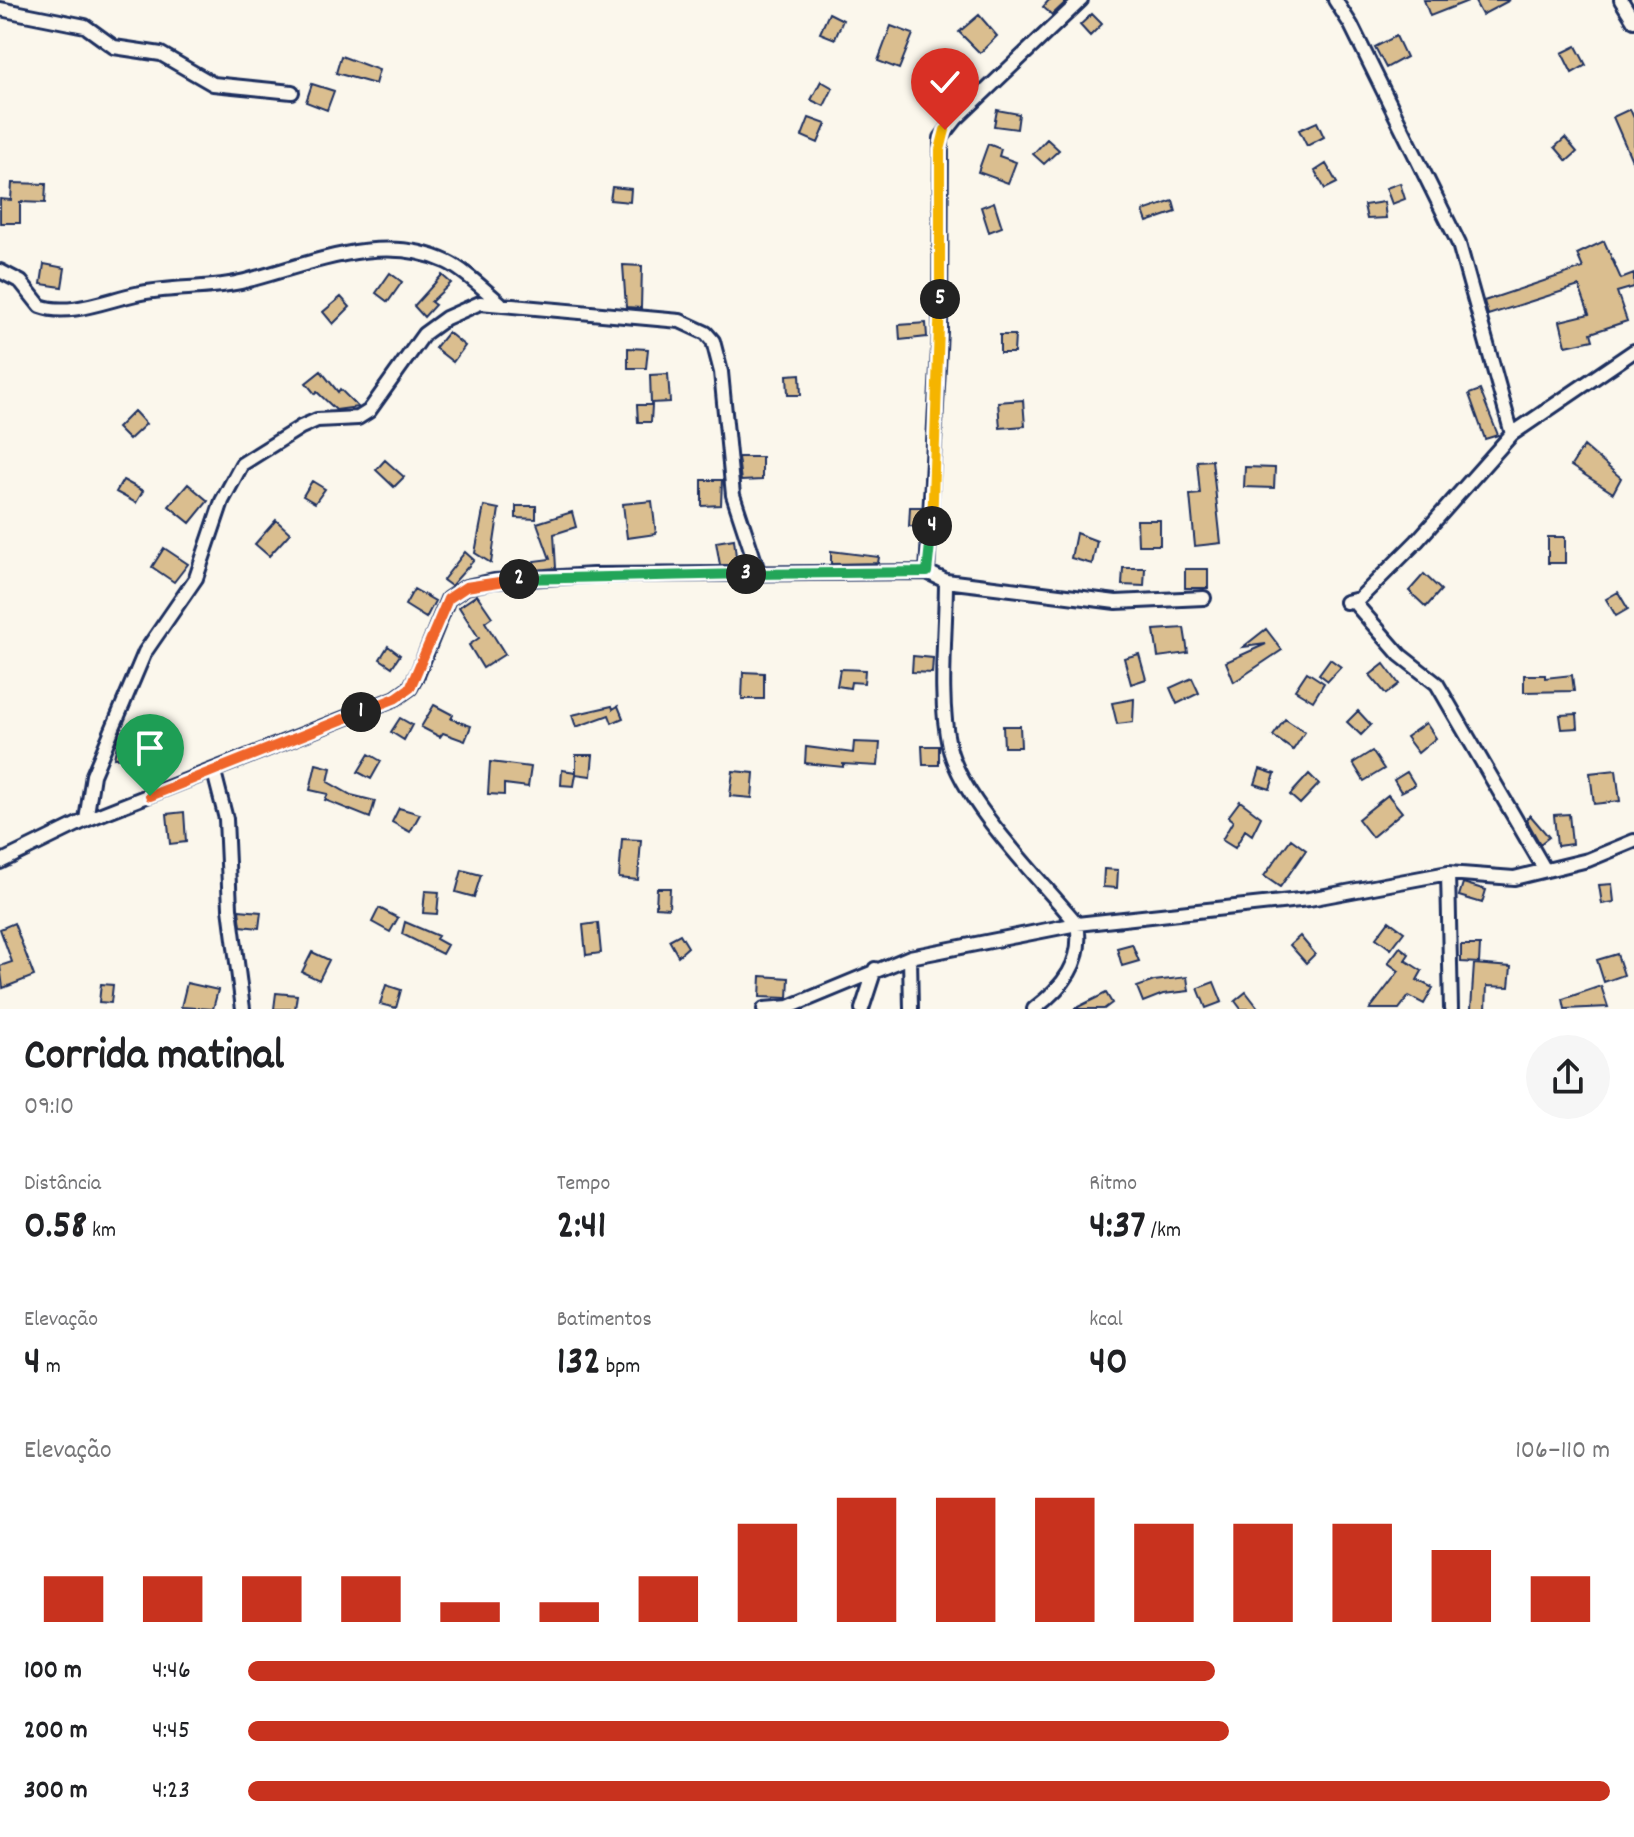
<!DOCTYPE html>
<html lang="pt">
<head>
<meta charset="utf-8">
<style>
  body { margin:0; font-family:Dekko,sans-serif; background:#f6f6f6; color:#202124; height:100vh; display:flex; flex-direction:column; font-size:30px; white-space:nowrap }
  * { box-sizing:border-box; margin:0 }
  p { font-size:26px; color:#757577 }
  .icon { flex:none; width:44px; height:44px; fill:none; stroke:currentColor; stroke-width:2; stroke-linecap:round; stroke-linejoin:round }
  .map { position:relative; height:1009px; overflow:hidden }
  .drawer { display:flex; flex-direction:column; background:#fff; flex:1 }
  .drawer>* { flex:none }
  .pin { position:absolute; display:grid; place-items:center; width:68px; height:68px; color:#fff; margin:-82px -34px; border-radius:50% 50% 50% 0; rotate:-45deg; box-shadow:0 0 8px #0007 }
  .pin .icon { rotate:45deg }
  .km { position:absolute; width:40px; height:40px; margin:-20px; border-radius:50%; background:#222; color:#fff; font-size:22px; line-height:40px; text-align:center }
  .round { display:grid; place-items:center; flex:none; width:84px; height:84px; border-radius:42px; background:#f6f6f6 }
  .overview { display:flex; align-items:center; justify-content:space-between; height:136px; padding:0 24px }
  h1 { font-size:44px; font-weight:700; line-height:60px }
  .stats { display:grid; grid-template-columns:repeat(3,1fr); gap:12px; height:136px; padding:8px 24px }
  .stats div { display:grid; align-content:center }
  .stats b { font-size:40px; font-weight:700 }
  .stats small { font-size:22px; font-weight:400 }
  .stats p { font-size:22px }
  .chart { height:224px; padding:16px 24px }
  .chart p { display:flex; justify-content:space-between }
  .chart svg { width:100%; height:144px; margin-top:8px; stroke:#c8321e; stroke-width:6 }
  ul { padding:0 24px; list-style:none; font-size:26px }
  li { display:grid; grid-template-columns:128px 96px 1fr; align-items:center; height:60px }
  li i { height:20px; border-radius:10px; background:#c8321e }
  .map>svg:first-child { display:block }
  .building { fill:#dabe8f; stroke:#1b2f5e; stroke-width:2 }
  .lines { fill:none; stroke-linecap:round; stroke-linejoin:round }
  .street-casing { stroke:#1b2f5e; stroke-width:18 }
  .street { stroke:#fbf7ec; stroke-width:12 }
  .split-1-casing { stroke:#fff; stroke-width:16 }
  .split-2-casing { stroke:#fff; stroke-width:16 }
  .split-3-casing { stroke:#fff; stroke-width:16 }
  .split-4-casing { stroke:#fff; stroke-width:16 }
  .split-5-casing { stroke:#fff; stroke-width:16 }
  .split-6-casing { stroke:#fff; stroke-width:16 }
  .split-1 { stroke:#f0652b; stroke-width:10 }
  .split-2 { stroke:#f0652b; stroke-width:10 }
  .split-3 { stroke:#22a559; stroke-width:10 }
  .split-4 { stroke:#22a559; stroke-width:10 }
  .split-5 { stroke:#f5b400; stroke-width:10 }
  .split-6 { stroke:#f5b400; stroke-width:10 }
</style>
</head>
<body>
<div class="map">
<svg width="1634" height="1009" viewBox="0 0 1634 1009">
  <rect width="100%" height="100%" fill="#fbf7ec"/>
  <filter id="ink" filterUnits="userSpaceOnUse"><feTurbulence type="fractalNoise" baseFrequency=".0125" numOctaves="2"/><feDisplacementMap in="SourceGraphic" scale="16" xChannelSelector="R" yChannelSelector="G"/><feConvolveMatrix kernelMatrix="1 2 1 2 8 2 1 2 1" color-interpolation-filters="sRGB"/></filter>
  <g filter="url(#ink)">
    <path class="building" d="M 1049,0 L 1068,0 L 1052,15 L 1043,7 Z
      M 1424,0 L 1468,0 L 1468,1 L 1430,16 Z
      M 1474,0 L 1510,0 L 1482,15 Z
      M 829,13 L 843,20 L 835,39 L 820,33 Z
      M 1092,14 L 1102,24 L 1090,36 L 1080,25 Z
      M 979,15 L 997,36 L 980,53 L 959,32 Z
      M 891,26 L 913,34 L 899,69 L 878,61 Z
      M 1396,36 L 1406,57 L 1386,68 L 1375,47 Z
      M 1576,46 L 1586,65 L 1572,73 L 1562,53 Z
      M 341,56 L 379,70 L 375,84 L 336,73 Z
      M 957,70 L 979,80 L 969,94 L 950,87 Z
      M 821,81 L 833,88 L 824,106 L 811,100 Z
      M 312,84 L 334,91 L 327,110 L 306,102 Z
      M 1630,109 L 1634,118 L 1634,165 L 1613,117 Z
      M 997,110 L 1019,114 L 1017,129 L 994,126 Z
      M 809,118 L 826,124 L 818,143 L 802,136 Z
      M 1317,122 L 1324,137 L 1307,146 L 1299,130 Z
      M 1565,138 L 1577,152 L 1567,161 L 1555,147 Z
      M 1047,139 L 1059,150 L 1044,164 L 1033,154 Z
      M 988,144 L 1001,149 L 999,156 L 1016,162 L 1008,183 L 978,172 Z
      M 1326,164 L 1337,183 L 1325,189 L 1315,171 Z
      M 12,183 L 46,184 L 45,203 L 20,202 L 20,223 L 0,223 L 0,199 L 11,200 Z
      M 1400,183 L 1405,199 L 1392,204 L 1386,188 Z
      M 612,187 L 631,189 L 630,202 L 610,200 Z
      M 1173,201 L 1176,212 L 1147,222 L 1143,211 Z
      M 994,202 L 1002,227 L 989,232 L 981,207 Z
      M 1384,202 L 1386,218 L 1367,219 L 1364,205 Z
      M 1604,241 L 1621,279 L 1634,274 L 1634,287 L 1617,292 L 1627,321 L 1591,333 L 1593,340 L 1566,346 L 1560,321 L 1589,314 L 1579,286 L 1488,315 L 1484,301 L 1583,268 L 1577,254 Z
      M 44,264 L 65,268 L 62,287 L 41,284 Z
      M 623,265 L 642,266 L 641,308 L 626,307 Z
      M 390,273 L 402,282 L 388,302 L 376,293 Z
      M 442,275 L 451,283 L 431,302 L 435,305 L 424,317 L 414,306 Z
      M 341,297 L 350,307 L 333,324 L 323,312 Z
      M 926,323 L 927,337 L 900,340 L 899,325 Z
      M 448,332 L 465,346 L 453,362 L 435,348 Z
      M 1000,335 L 1015,335 L 1014,353 L 1000,353 Z
      M 628,348 L 648,349 L 646,368 L 628,368 Z
      M 321,371 L 338,392 L 340,389 L 358,407 L 336,410 L 317,392 L 315,394 L 306,383 Z
      M 668,374 L 670,402 L 651,403 L 650,375 Z
      M 800,374 L 801,395 L 788,395 L 787,375 Z
      M 1480,390 L 1498,435 L 1485,439 L 1469,394 Z
      M 1023,400 L 1025,426 L 1000,428 L 998,402 Z
      M 637,405 L 652,405 L 651,422 L 638,422 Z
      M 134,411 L 146,424 L 129,440 L 117,428 Z
      M 1584,446 L 1621,478 L 1613,493 L 1571,466 Z
      M 738,457 L 762,457 L 762,480 L 741,481 Z
      M 385,460 L 404,477 L 394,487 L 376,470 Z
      M 1212,460 L 1221,543 L 1195,546 L 1190,495 L 1200,494 L 1197,461 Z
      M 1245,467 L 1275,468 L 1274,488 L 1244,487 Z
      M 123,480 L 143,491 L 136,503 L 116,492 Z
      M 702,480 L 722,480 L 721,505 L 702,506 Z
      M 312,481 L 325,489 L 315,503 L 303,496 Z
      M 188,484 L 208,501 L 190,523 L 169,506 Z
      M 652,501 L 656,534 L 627,538 L 623,504 Z
      M 484,506 L 499,509 L 491,563 L 475,553 Z
      M 516,506 L 536,506 L 536,519 L 516,518 Z
      M 910,507 L 921,507 L 920,527 L 909,526 Z
      M 572,512 L 576,527 L 554,534 L 556,568 L 535,570 L 534,561 L 550,559 L 537,523 Z
      M 276,520 L 290,533 L 269,556 L 255,544 Z
      M 1137,520 L 1160,520 L 1160,545 L 1138,545 Z
      M 1076,533 L 1097,541 L 1092,564 L 1071,558 Z
      M 1548,537 L 1565,537 L 1565,563 L 1548,563 Z
      M 734,539 L 737,565 L 720,565 L 716,542 Z
      M 164,548 L 188,564 L 174,582 L 152,567 Z
      M 831,551 L 879,557 L 878,563 L 831,564 Z
      M 465,552 L 474,560 L 451,586 L 443,580 Z
      M 1123,568 L 1145,568 L 1144,586 L 1122,585 Z
      M 1185,569 L 1208,569 L 1208,588 L 1185,588 Z
      M 1424,574 L 1441,590 L 1426,607 L 1409,591 Z
      M 414,589 L 435,601 L 426,618 L 405,605 Z
      M 1618,592 L 1628,609 L 1616,616 L 1606,599 Z
      M 477,595 L 492,617 L 485,622 L 505,654 L 483,668 L 469,645 L 479,638 L 459,607 Z
      M 1184,628 L 1188,653 L 1158,657 L 1154,630 Z
      M 1266,629 L 1282,650 L 1234,682 L 1226,662 L 1266,644 L 1243,647 Z
      M 388,646 L 400,655 L 392,667 L 380,659 Z
      M 1139,654 L 1146,679 L 1131,684 L 1124,658 Z
      M 913,656 L 933,658 L 932,673 L 912,672 Z
      M 1330,659 L 1341,667 L 1328,681 L 1319,674 Z
      M 1384,664 L 1399,684 L 1386,694 L 1370,675 Z
      M 840,669 L 865,670 L 864,683 L 851,682 L 850,688 L 837,686 Z
      M 743,672 L 764,673 L 764,699 L 742,699 Z
      M 1307,672 L 1324,683 L 1313,701 L 1295,690 Z
      M 1524,675 L 1545,675 L 1545,678 L 1572,675 L 1574,691 L 1524,692 Z
      M 1192,678 L 1199,693 L 1177,704 L 1170,688 Z
      M 1134,699 L 1133,722 L 1117,724 L 1112,703 Z
      M 434,705 L 453,715 L 451,719 L 471,726 L 465,741 L 443,733 L 440,737 L 421,727 Z
      M 612,706 L 613,709 L 618,706 L 623,718 L 612,723 L 609,715 L 576,727 L 572,715 Z
      M 1358,711 L 1371,725 L 1361,735 L 1347,722 Z
      M 1577,714 L 1578,728 L 1562,729 L 1560,715 Z
      M 400,718 L 412,725 L 404,740 L 391,732 Z
      M 1285,719 L 1305,732 L 1293,750 L 1273,736 Z
      M 1426,723 L 1436,738 L 1418,753 L 1406,737 Z
      M 1003,726 L 1020,726 L 1021,747 L 1004,747 Z
      M 138,733 L 140,755 L 114,758 L 119,736 Z
      M 854,742 L 880,743 L 878,766 L 843,764 L 843,767 L 805,763 L 806,747 L 853,753 Z
      M 922,746 L 939,746 L 939,765 L 923,765 Z
      M 1372,751 L 1384,769 L 1364,781 L 1353,763 Z
      M 369,754 L 381,761 L 371,779 L 358,772 Z
      M 576,755 L 593,755 L 591,776 L 576,774 L 574,786 L 561,785 L 562,770 L 576,772 Z
      M 490,762 L 531,767 L 528,787 L 504,784 L 504,795 L 488,794 Z
      M 316,764 L 331,768 L 328,782 L 351,795 L 375,801 L 370,818 L 325,800 L 328,794 L 310,790 Z
      M 1260,769 L 1275,774 L 1270,789 L 1255,784 Z
      M 1616,770 L 1620,801 L 1594,804 L 1590,773 Z
      M 733,771 L 754,773 L 752,798 L 730,796 Z
      M 1407,772 L 1415,785 L 1401,792 L 1394,780 Z
      M 1309,774 L 1319,784 L 1300,804 L 1290,795 Z
      M 1388,795 L 1402,812 L 1372,837 L 1358,819 Z
      M 1240,801 L 1261,817 L 1252,835 L 1245,830 L 1235,848 L 1222,840 L 1233,821 L 1228,817 Z
      M 399,808 L 420,814 L 410,832 L 392,822 Z
      M 184,812 L 186,842 L 170,844 L 167,814 Z
      M 1569,814 L 1572,844 L 1557,846 L 1554,815 Z
      M 1530,815 L 1549,837 L 1540,844 L 1526,819 Z
      M 622,839 L 641,840 L 638,880 L 619,878 Z
      M 1291,839 L 1306,850 L 1280,887 L 1264,876 Z
      M 1104,869 L 1118,870 L 1117,888 L 1103,887 Z
      M 462,870 L 481,875 L 474,897 L 456,892 Z
      M 1463,883 L 1486,890 L 1482,903 L 1459,896 Z
      M 1612,884 L 1614,902 L 1602,904 L 1599,885 Z
      M 657,888 L 670,888 L 669,908 L 656,907 Z
      M 425,891 L 439,892 L 437,914 L 423,913 Z
      M 379,908 L 398,918 L 390,932 L 372,922 Z
      M 239,910 L 261,912 L 259,928 L 241,926 Z
      M 1389,921 L 1404,932 L 1391,949 L 1376,938 Z
      M 405,922 L 438,936 L 436,939 L 447,945 L 442,954 L 402,934 Z
      M 14,923 L 34,976 L 3,988 L 0,966 L 12,962 L 0,929 Z
      M 598,923 L 601,953 L 586,955 L 583,925 Z
      M 680,934 L 688,947 L 678,956 L 669,940 Z
      M 1300,936 L 1315,954 L 1306,963 L 1290,945 Z
      M 1132,944 L 1139,961 L 1122,966 L 1117,948 Z
      M 1461,945 L 1480,945 L 1479,963 L 1461,962 Z
      M 1400,947 L 1409,954 L 1405,960 L 1422,971 L 1417,980 L 1433,988 L 1424,1004 L 1409,996 L 1399,1009 L 1370,1009 L 1399,971 L 1388,963 Z
      M 312,952 L 329,960 L 319,980 L 302,972 Z
      M 1617,954 L 1624,975 L 1604,982 L 1597,960 Z
      M 1474,964 L 1511,967 L 1509,987 L 1487,986 L 1486,1009 L 1471,1009 Z
      M 761,976 L 789,978 L 788,998 L 760,997 Z
      M 1187,977 L 1189,991 L 1163,994 L 1143,1002 L 1137,987 L 1154,981 Z
      M 1214,982 L 1222,1002 L 1206,1008 L 1198,988 Z
      M 187,983 L 218,990 L 213,1009 L 181,1007 Z
      M 101,984 L 113,985 L 111,1003 L 99,1002 Z
      M 386,985 L 401,990 L 396,1008 L 380,1004 Z
      M 1601,986 L 1608,1007 L 1565,1009 L 1563,999 Z
      M 1246,992 L 1259,1009 L 1241,1009 L 1235,1001 Z
      M 276,993 L 297,995 L 295,1009 L 274,1009 Z
      M 1106,993 L 1112,1003 L 1104,1009 L 1074,1009 Z"/>
    <g class="lines">
      <defs>
        <path id="street" d="M 1335,0 L 1351,25 L 1459,244 L 1512,434
          M 1621,0 L 1634,21
          M 0,9 L 85,26 L 114,47 L 161,54 L 213,84 L 292,92
          M 0,271 L 21,282 L 40,306 C 69,317 107,300 136,294 C 171,286 209,290 245,281 C 308,265 382,231 447,262 C 466,271 484,290 500,303
          M 927,572 L 940,331 L 941,138 L 956,119 L 1081,0
          M 946,581 C 946,632 938,697 949,746 C 961,801 1040,879 1077,924 C 1084,962 1063,987 1034,1009
          M 1353,601 L 1400,655 L 1437,684 L 1545,870
          M 1346,602 L 1359,599 L 1417,541 L 1512,434 L 1634,351
          M 214,772 L 226,819 L 230,908 L 243,1009
          M 86,820 L 93,775 L 145,652 L 196,578 L 222,501 L 242,464 L 301,427 L 317,420 L 358,418 L 369,411 L 424,334 L 446,318 L 480,303 L 680,321 L 706,333 L 713,341 L 721,372 L 733,495 L 759,574
          M 0,862 L 86,820 L 396,698 L 410,688 L 418,673 L 448,599 L 466,587 L 494,581 L 593,575 L 927,572 L 946,581 L 1116,602 L 1204,598
          M 1448,873 L 1451,1009
          M 910,957 L 911,1009
          M 764,1009 L 789,1007 L 910,957 L 1077,924 L 1309,899 L 1448,873 L 1514,878 L 1588,860 L 1634,841
          M 862,1009 L 875,969"/>
      </defs>
      <use href="#street" class="street-casing"/>
      <use href="#street" class="street"/>
    </g>
  </g>
  <g class="lines" filter="url(#ink)">
    <defs>
      <path id="split-1" d="M 150,796 L 361,712"/>
      <path id="split-2" d="M 361,712 L 396,698 L 410,688 L 448,599 L 466,587 L 519,579"/>
      <path id="split-3" d="M 519,579 L 746,574"/>
      <path id="split-4" d="M 746,574 L 927,572 L 932,526"/>
      <path id="split-5" d="M 932,526 L 940,299"/>
      <path id="split-6" d="M 940,299 L 940,150 L 945,130"/>
    </defs>
    <use href="#split-1" class="split-1-casing"/>
    <use href="#split-2" class="split-2-casing"/>
    <use href="#split-3" class="split-3-casing"/>
    <use href="#split-4" class="split-4-casing"/>
    <use href="#split-5" class="split-5-casing"/>
    <use href="#split-6" class="split-6-casing"/>
    <use href="#split-1" class="split-1"/>
    <use href="#split-2" class="split-2"/>
    <use href="#split-3" class="split-3"/>
    <use href="#split-4" class="split-4"/>
    <use href="#split-5" class="split-5"/>
    <use href="#split-6" class="split-6"/>
  </g>
</svg>
<div class="pin" style="left:150px;top:796px;background:#1e9e55"><svg class="icon" aria-label="arrive" viewBox="0 0 24 24"><path d="M6 21V4h12l-3 4 3 4H6"/></svg></div>
<div class="pin" style="left:945px;top:130px;background:#d93025"><svg class="icon" aria-label="check" viewBox="0 0 24 24"><path d="M5 12l5 5 9-10"/></svg></div>
<b class="km" style="left:361px;top:712px">1</b>
<b class="km" style="left:519px;top:579px">2</b>
<b class="km" style="left:746px;top:574px">3</b>
<b class="km" style="left:932px;top:526px">4</b>
<b class="km" style="left:940px;top:299px">5</b>
</div>
<section class="drawer">
<div class="overview"><div><h1>Corrida matinal</h1><p>09:10</p></div><a class="round"><svg class="icon" aria-label="share" viewBox="0 0 24 24"><path d="M12 15V3M7 8l5-5 5 5M5 13v7h14v-7"/></svg></a></div>
<div class="stats">
<div><p>Distância</p><b>0.58<small> km</small></b></div>
<div><p>Tempo</p><b>2:41</b></div>
<div><p>Ritmo</p><b>4:37<small> /km</small></b></div>
</div>
<div class="stats">
<div><p>Elevação</p><b>4<small> m</small></b></div>
<div><p>Batimentos</p><b>132<small> bpm</small></b></div>
<div><p>kcal</p><b>40</b></div>
</div>
<div class="chart"><p><span>Elevação</span>106–110 m</p>
<svg viewBox="0 0 160 44" preserveAspectRatio="none"><path d="M5 44V30M15 44V30M25 44V30M35 44V30M45 44V38M55 44V38M65 44V30M75 44V14M85 44V6M95 44V6M105 44V6M115 44V14M125 44V14M135 44V14M145 44V22M155 44V30"/></svg>
</div>
<ul>
<li><b>100 m</b>4:46<i style="width:71%"></i></li>
<li><b>200 m</b>4:45<i style="width:72%"></i></li>
<li><b>300 m</b>4:23<i style="width:100%"></i></li>
</ul>
</section>
</body>
</html>
